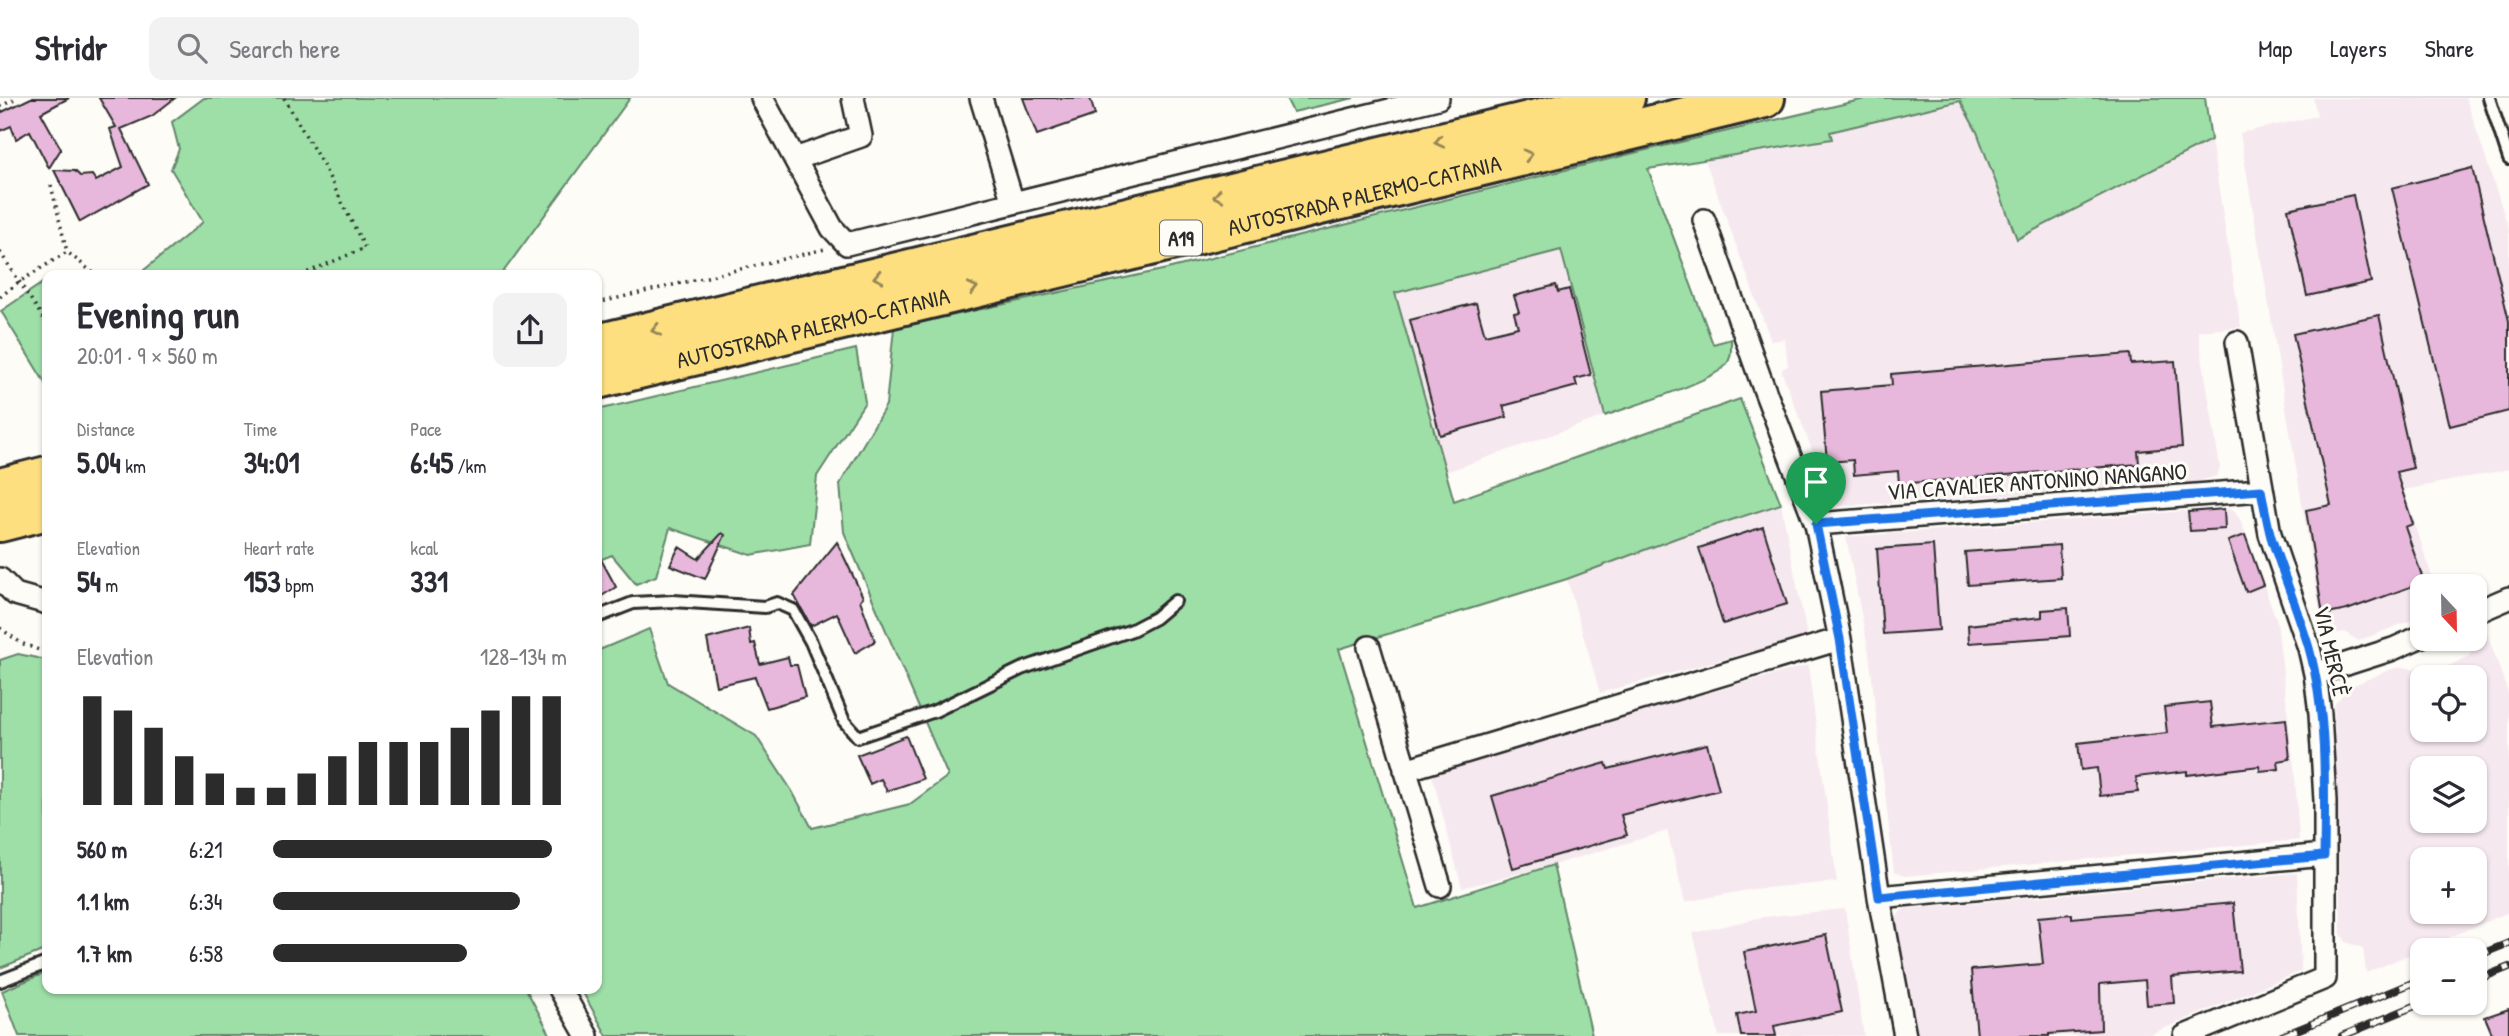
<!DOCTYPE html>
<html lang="en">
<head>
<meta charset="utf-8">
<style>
  body { margin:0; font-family:"Patrick Hand",sans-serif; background:#f2f2f3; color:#2b2b33; height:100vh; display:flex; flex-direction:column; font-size:26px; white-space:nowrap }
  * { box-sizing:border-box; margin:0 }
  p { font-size:23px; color:#7c7c81 }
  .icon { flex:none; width:38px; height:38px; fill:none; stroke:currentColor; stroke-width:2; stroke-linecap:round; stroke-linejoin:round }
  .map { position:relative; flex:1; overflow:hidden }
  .drawer { position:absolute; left:42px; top:172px; width:560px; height:724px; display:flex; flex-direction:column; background:#fff; border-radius:14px; box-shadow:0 2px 5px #0004 }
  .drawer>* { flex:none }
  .needle { width:46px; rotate:158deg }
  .fabs { position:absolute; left:2410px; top:476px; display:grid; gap:14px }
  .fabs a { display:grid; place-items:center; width:77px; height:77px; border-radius:14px; background:#fff; box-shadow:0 2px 5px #0004; font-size:35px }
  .pin { position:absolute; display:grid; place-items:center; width:60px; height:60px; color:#fff; margin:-72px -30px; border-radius:50% 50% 50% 0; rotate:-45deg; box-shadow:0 0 7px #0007 }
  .pin .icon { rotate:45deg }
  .round { display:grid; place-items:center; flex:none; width:74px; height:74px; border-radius:14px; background:#f2f2f3 }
  .summary { display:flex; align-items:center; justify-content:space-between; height:119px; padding:0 35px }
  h1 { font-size:38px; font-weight:700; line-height:52px }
  .figures { display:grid; grid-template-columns:repeat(3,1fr); gap:10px; height:119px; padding:7px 35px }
  .figures div { display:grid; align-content:center }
  .figures b { font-size:30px; font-weight:700 }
  .figures small { font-size:19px; font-weight:400 }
  .figures p { font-size:19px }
  .chart { height:196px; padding:14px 35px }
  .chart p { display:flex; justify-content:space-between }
  .chart svg { width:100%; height:126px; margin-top:7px; stroke:#2b2b2b; stroke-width:6 }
  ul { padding:0 35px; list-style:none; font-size:23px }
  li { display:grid; grid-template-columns:112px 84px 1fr; align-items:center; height:52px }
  li i { height:18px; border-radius:9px; background:#2b2b2b }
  header { display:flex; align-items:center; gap:42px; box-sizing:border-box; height:98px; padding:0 35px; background:#fff; border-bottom:2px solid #e1e1e2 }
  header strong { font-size:33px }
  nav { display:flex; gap:38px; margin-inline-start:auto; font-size:24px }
  .search { width:490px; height:63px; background:#f2f2f3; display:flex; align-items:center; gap:18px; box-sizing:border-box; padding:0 24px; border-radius:14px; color:#7c7c81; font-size:26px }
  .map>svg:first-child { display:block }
  .built { fill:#f6e8ef; fill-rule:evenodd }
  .green { fill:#9edfa8; stroke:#64856a; stroke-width:2 }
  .building { fill:#e7b8db; stroke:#2b2b2b; stroke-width:2 }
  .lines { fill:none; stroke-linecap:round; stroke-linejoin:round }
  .service-casing { stroke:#2b2b2b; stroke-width:16 }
  .minor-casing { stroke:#2b2b2b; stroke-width:26 }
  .motorway-casing { stroke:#2b2b2b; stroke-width:44 }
  .path { stroke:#2b2b2b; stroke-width:3.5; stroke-dasharray:2 5; stroke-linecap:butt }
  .service { stroke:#fdfcf7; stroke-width:10 }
  .minor { stroke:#fdfcf7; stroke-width:21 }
  .motorway { stroke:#fedf80; stroke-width:38 }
  .rail-casing { stroke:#2b2b2b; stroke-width:8 }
  .rail { stroke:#fdfcf7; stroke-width:5; stroke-dasharray:16; stroke-linecap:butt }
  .oneway { stroke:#948556 }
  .route-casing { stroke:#fff; stroke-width:14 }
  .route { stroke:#1a73e8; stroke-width:9 }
  .labels { text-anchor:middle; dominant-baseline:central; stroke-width:6; stroke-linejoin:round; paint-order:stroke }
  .shield { fill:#fdfcf7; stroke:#6a6a68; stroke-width:2 }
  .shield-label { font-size:21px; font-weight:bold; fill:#2b2b2b }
  .street-label { font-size:23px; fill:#2b2b2b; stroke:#fdfcf7 }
</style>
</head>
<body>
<header>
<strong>Stridr</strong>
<div class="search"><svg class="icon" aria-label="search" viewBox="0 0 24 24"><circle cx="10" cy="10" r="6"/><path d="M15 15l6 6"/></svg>Search here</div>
<nav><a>Map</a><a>Layers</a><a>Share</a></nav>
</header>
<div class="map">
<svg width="2509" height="938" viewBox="0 0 2509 938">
  <rect width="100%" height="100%" fill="#fdfcf7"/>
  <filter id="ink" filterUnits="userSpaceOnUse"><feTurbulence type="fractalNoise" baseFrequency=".0143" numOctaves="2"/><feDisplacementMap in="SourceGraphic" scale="14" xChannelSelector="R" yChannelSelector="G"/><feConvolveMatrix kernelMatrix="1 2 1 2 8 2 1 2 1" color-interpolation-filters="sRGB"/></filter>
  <g filter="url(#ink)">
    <path class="built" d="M 2313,0 L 2466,0 L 2509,131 L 2509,371 L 2404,392 L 2435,488 L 2422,488 L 2422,518 L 2358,543 L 2345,534 L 2324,537 L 2240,35 L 2317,18 Z
      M 1960,3 L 1977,34 L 2017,141 L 2211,42 L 2241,229 L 2198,233 L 2220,370 L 2217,378 L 2192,385 L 1838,408 L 1833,406 L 1783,277 L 1782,271 L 1788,268 L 1785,241 L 1771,243 L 1705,62 L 1832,41 L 1830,34 Z
      M 1561,152 L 1605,318 L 1446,374 L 1395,195 Z
      M 1781,406 L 1807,538 L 1600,595 L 1567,481 L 1679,439 Z
      M 2225,410 L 2233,412 L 2241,423 L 2277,524 L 2295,677 L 2299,742 L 1904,778 L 1894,774 L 1869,555 L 1846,439 Z
      M 2486,532 L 2509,598 L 2509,814 L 2366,875 L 2363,850 L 2346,844 L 2341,835 L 2334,607 L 2349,589 L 2392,571 L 2403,569 L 2435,574 L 2470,558 L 2475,536 ZM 2422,579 L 2474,579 L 2474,632 L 2422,632 ZM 2422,670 L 2474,670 L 2474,723 L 2422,723 ZM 2422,761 L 2474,761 L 2474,814 L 2422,814 Z
      M 1808,567 L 1837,784 L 1753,791 L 1685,804 L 1667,733 L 1553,767 L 1462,790 L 1431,673 Z
      M 2297,775 L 2301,873 L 2146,938 L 1917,938 L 1896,820 L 1903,811 Z
      M 1845,811 L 1864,938 L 1719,938 L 1693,835 L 1763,819 Z"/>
    <path class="green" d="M 204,0 L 630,0 L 501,177 L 138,177 L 203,124 L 171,71 L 179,51 L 172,24 Z
      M 1286,0 L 1354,0 L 1293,14 Z
      M 1869,0 L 2205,0 L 2211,42 L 2017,141 L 1977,34 L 1960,3 L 1830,34 L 1832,41 L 1648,71 L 1713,246 L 1731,241 C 1731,251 1732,260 1726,267 C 1714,283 1628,309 1605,318 L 1561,152 L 1395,195 L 1454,403 L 1740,301 L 1781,406 L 1679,439 L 1567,481 L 1339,551 L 1417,810 L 1553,767 L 1592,938 L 607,938 L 581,891 L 597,891 L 597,553 L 649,531 L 668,585 L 756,638 L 792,693 L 812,730 L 910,706 L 948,678 L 844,434 L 840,386 L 886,307 L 894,230 L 1167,171 L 1642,53 Z
      M 47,182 L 47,288 L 1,213 Z
      M 856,251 L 865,304 L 817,378 L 810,446 L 751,457 L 670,430 L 656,478 L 636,486 L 612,457 L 597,463 L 597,312 Z
      M 18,556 L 47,562 L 47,851 L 0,870 L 0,562 Z
      M 47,874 L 47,891 L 526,891 L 551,938 L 19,938 L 2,893 Z"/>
    <path class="building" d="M 31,0 L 69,0 L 41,15 L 61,51 L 49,70 L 30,33 L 16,41 L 11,28 L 0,33 L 0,15 Z
      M 99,0 L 175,0 L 152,18 L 121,31 L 148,86 L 80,124 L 54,72 L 75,73 L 80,78 L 92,77 L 96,83 L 123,69 L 110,31 L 116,29 Z
      M 1023,0 L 1090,0 L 1095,17 L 1037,37 Z
      M 2472,70 L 2509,223 L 2509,313 L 2450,328 L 2392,90 Z
      M 2353,97 L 2371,184 L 2307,198 L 2288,111 Z
      M 1556,187 L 1558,194 L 1569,191 L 1591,277 L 1575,281 L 1577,288 L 1503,308 L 1507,319 L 1440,337 L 1410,222 L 1476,205 L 1485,237 L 1518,229 L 1514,215 L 1519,214 L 1514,198 Z
      M 2379,217 L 2413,370 L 2396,374 L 2413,426 L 2405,429 L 2424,484 L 2347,512 L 2323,517 L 2306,412 L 2331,407 L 2293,236 Z
      M 2130,256 L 2131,266 L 2175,263 L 2182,349 L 2138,353 L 2139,366 L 1899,386 L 1898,373 L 1854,377 L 1853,362 L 1827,364 L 1821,293 L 1892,287 L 1891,276 Z
      M 2224,411 L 2225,431 L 2190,433 L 2188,414 Z
      M 1763,429 L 1787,506 L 1723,526 L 1699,450 Z
      M 722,435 L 725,437 L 705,481 L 670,467 L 679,449 L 698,461 Z
      M 2245,437 L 2263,487 L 2246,494 L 2228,443 Z
      M 837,444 L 863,499 L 860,502 L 875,543 L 855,555 L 837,515 L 811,528 L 794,497 Z
      M 1933,447 L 1939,532 L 1883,536 L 1877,451 Z
      M 2059,447 L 2061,480 L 1968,487 L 1965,454 Z
      M 597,454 L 616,489 L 597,501 Z
      M 2068,510 L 2070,538 L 1969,545 L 1968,527 L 2042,519 L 2042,512 Z
      M 749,530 L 751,546 L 755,545 L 760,566 L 788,559 L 790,567 L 797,567 L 805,599 L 767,610 L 755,579 L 716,588 L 707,541 Z
      M 2210,604 L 2213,629 L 2286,621 L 2290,661 L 2278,663 L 2279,671 L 2260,673 L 2259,668 L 2187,677 L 2187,673 L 2136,679 L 2138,694 L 2100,698 L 2097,670 L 2081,672 L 2078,645 L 2167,635 L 2164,609 Z
      M 906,638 L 923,681 L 887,693 L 881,681 L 870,686 L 857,657 Z
      M 1707,646 L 1719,692 L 1621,717 L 1627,737 L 1513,770 L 1492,698 L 1606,665 L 1608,671 Z
      M 2233,805 L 2240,873 L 2172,879 L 2174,905 L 2147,907 L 2145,882 L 2100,886 L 2101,932 L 2049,936 L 2049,938 L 1977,938 L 1971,872 L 2043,866 L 2038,819 L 2072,816 L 2072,820 Z
      M 1826,837 L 1842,914 L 1774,928 L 1776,938 L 1741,938 L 1737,917 L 1756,913 L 1744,854 Z
      M 2509,911 L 2509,938 L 2493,938 L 2485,919 Z"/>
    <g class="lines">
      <defs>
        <path id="service" d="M 2489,0 L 2509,61
          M 597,519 L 633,505 L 673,503 L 765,509 L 777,505 L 793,512 L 811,544 L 844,623 L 858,639 L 935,613 L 1021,571 L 1132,532 L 1155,520 L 1175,503
          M 0,883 L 47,865"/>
        <path id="minor" d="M 762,0 L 832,130 L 847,146 L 1438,0
          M 981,0 L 1013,105
          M 795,61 L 861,38 L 853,0
          M 1704,122 L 1760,280 L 1816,426 L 1840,541 L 1879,799 L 1905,938
          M 1816,426 L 2261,392
          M 0,481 L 15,496 L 47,505
          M 2474,515 L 2509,500
          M 1369,549 L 1440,788
          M 2315,576 L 2393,551 L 2422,538
          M 1405,672 L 1840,541
          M 1879,799 L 2324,757
          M 560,891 L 587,938
          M 2185,938 L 2325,880 L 2325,703 L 2320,616 L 2315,576 L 2309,550 L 2270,436 L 2237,244"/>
        <g id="motorway">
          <path d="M 597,246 L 1625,0"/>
          <path id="s1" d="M 597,281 L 1765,0"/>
          <path d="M 0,390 L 47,378"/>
          <path d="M 0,424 L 47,412"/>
        </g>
      </defs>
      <use href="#service" class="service-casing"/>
      <use href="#minor" class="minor-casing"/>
      <use href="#motorway" class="motorway-casing"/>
      <path class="path" d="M 284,0 L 324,69 L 365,150 L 301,177
        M 0,9 L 16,0
        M 51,87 L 67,154
        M 0,154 L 47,226
        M 0,199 L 19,184 L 67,154 L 96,177
        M 597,205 L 825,151
        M 0,530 L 21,545 L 47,555"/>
      <use href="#service" class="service"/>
      <use href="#minor" class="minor"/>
      <use href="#motorway" class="motorway"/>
      <defs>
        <path id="rail" d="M 2474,859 L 2509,845
          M 2474,883 L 2509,869
          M 2282,938 L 2422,881
          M 2342,938 L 2422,905"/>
      </defs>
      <use href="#rail" class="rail-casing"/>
      <use href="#rail" class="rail"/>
    </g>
    <defs><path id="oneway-chevron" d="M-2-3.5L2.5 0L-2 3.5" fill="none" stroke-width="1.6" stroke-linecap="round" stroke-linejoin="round" transform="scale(1.75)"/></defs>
    <g class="oneway">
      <use href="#oneway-chevron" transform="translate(1439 44) rotate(167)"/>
      <use href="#oneway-chevron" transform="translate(1528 57) rotate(-13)"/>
      <use href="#oneway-chevron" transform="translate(1218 98) rotate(167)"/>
      <use href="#oneway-chevron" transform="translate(878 179) rotate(167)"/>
      <use href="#oneway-chevron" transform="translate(973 190) rotate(-13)"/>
      <use href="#oneway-chevron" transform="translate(656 232) rotate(167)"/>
    </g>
  </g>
  <g class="lines" filter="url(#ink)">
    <defs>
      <path id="route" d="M 2261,392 C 2264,407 2267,424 2271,439 C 2283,476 2298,513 2309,550 C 2327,614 2325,691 2324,758 L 1879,799 L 1840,541 L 1816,426 Z"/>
    </defs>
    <use href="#route" class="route-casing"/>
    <use href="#route" class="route"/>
  </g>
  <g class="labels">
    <rect class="shield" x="1160" y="122.5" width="42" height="35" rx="5"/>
    <g class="shield-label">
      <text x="1181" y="140">A19</text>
    </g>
    <g class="street-label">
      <text stroke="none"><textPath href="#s1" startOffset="789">AUTOSTRADA PALERMO-CATANIA</textPath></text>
      <text stroke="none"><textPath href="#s1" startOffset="222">AUTOSTRADA PALERMO-CATANIA</textPath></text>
      <text transform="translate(2037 383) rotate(-4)">VIA CAVALIER ANTONINO NANGANO</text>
      <text transform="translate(2332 553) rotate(77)">VIA MERCÈ</text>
    </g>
  </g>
</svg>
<div class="fabs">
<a><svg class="needle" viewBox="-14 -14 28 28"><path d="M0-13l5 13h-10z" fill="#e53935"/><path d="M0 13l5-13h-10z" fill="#7c7c81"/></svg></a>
<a><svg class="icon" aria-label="locate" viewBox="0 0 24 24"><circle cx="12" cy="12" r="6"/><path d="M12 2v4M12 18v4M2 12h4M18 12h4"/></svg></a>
<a><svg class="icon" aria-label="layers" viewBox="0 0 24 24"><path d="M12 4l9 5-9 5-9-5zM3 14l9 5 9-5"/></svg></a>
<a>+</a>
<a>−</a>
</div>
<div class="pin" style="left:1816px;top:426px;background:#1e9e55"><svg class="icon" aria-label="arrive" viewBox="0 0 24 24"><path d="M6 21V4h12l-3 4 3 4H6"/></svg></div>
<section class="drawer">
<div class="summary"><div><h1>Evening run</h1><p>20:01 · 9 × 560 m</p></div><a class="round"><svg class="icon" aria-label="share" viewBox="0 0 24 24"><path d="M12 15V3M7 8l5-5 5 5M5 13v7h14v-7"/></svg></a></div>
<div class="figures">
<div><p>Distance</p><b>5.04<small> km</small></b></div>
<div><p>Time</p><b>34:01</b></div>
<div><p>Pace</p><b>6:45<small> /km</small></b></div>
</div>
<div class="figures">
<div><p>Elevation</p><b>54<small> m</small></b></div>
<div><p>Heart rate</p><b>153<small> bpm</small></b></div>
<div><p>kcal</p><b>331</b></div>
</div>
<div class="chart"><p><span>Elevation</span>128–134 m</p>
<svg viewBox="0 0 160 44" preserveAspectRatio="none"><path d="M5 44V6M15 44V11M25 44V17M35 44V27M45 44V33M55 44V38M65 44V38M75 44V33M85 44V27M95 44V22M105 44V22M115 44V22M125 44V17M135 44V11M145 44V6M155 44V6"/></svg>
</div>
<ul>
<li><b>560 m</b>6:21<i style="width:95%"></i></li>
<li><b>1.1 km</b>6:34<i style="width:84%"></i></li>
<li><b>1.7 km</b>6:58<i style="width:66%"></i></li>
</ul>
</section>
</div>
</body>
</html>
